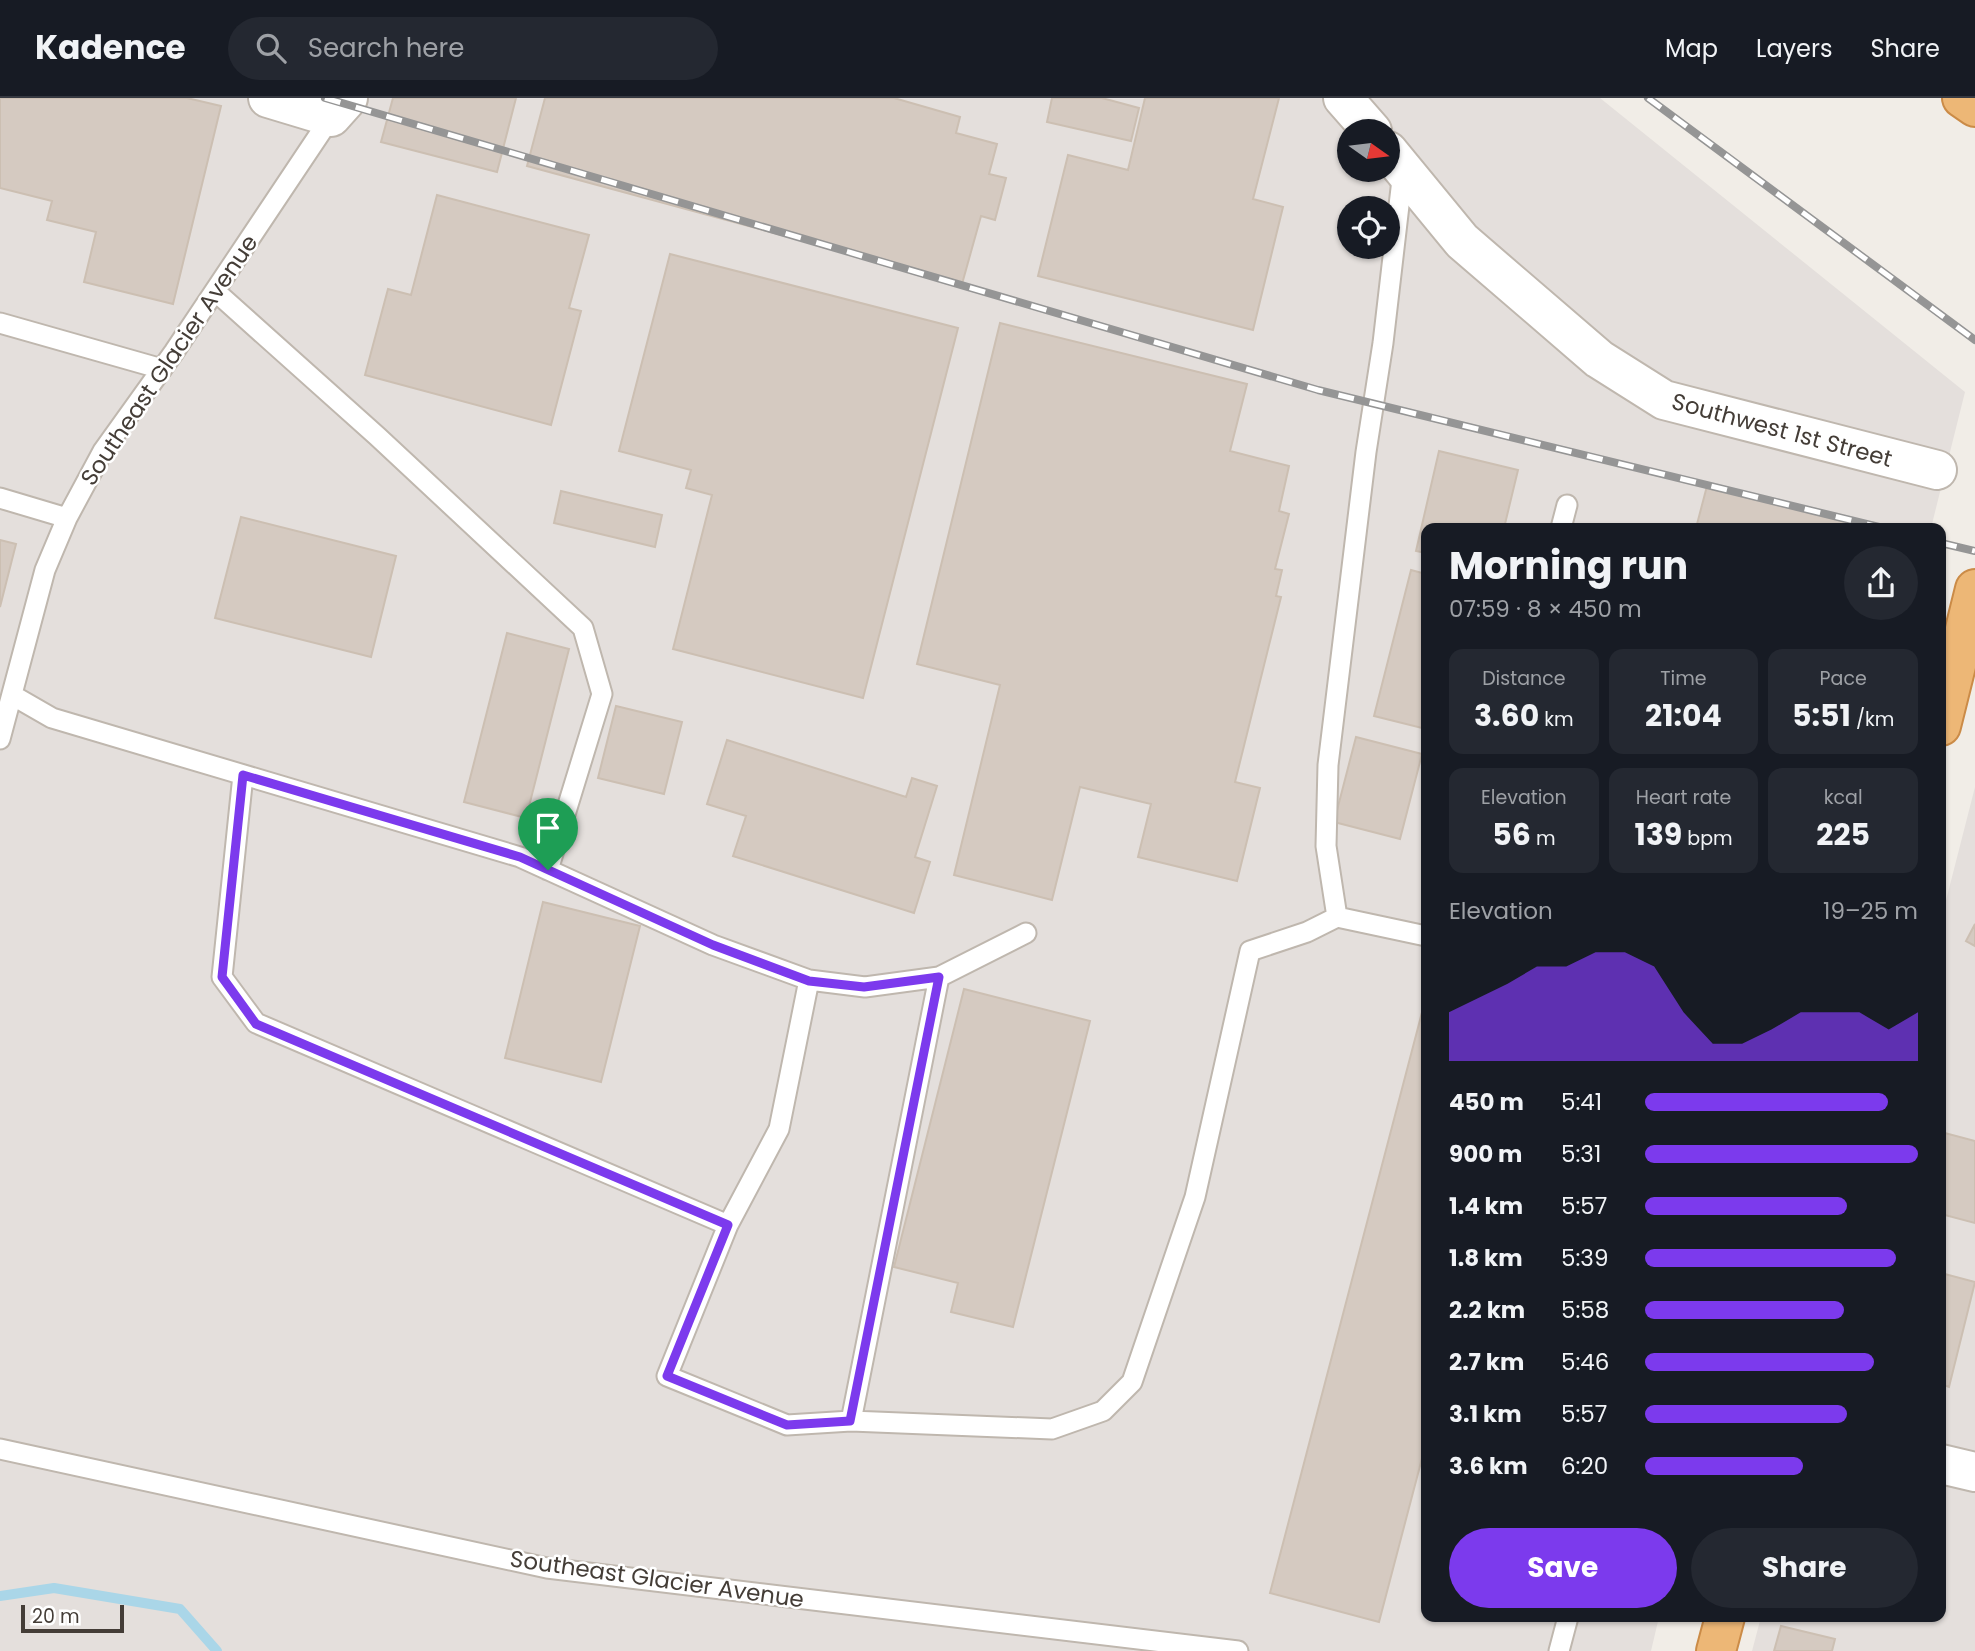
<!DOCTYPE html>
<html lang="en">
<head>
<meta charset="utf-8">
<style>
  body { margin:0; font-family:Poppins,sans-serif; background:#242831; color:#f1f3f6; height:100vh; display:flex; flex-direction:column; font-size:26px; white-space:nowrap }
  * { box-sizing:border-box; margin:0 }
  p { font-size:23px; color:#9ea1a6 }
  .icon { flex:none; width:38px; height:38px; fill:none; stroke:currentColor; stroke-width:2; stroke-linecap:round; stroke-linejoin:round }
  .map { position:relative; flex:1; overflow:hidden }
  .sheet { position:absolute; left:1421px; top:425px; width:525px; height:1099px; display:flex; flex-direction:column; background:#171b24; border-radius:14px; box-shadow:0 2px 5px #0004 }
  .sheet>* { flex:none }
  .needle { width:46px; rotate:104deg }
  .buttons { position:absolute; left:1337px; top:21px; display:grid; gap:14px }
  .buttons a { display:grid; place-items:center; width:63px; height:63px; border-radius:50%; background:#171b24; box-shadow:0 2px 5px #0004; font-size:35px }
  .scale { position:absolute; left:21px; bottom:18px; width:103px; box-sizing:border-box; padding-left:7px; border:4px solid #443d37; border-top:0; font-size:19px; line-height:24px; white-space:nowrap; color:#443d37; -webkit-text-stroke:5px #fff; paint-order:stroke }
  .pin { position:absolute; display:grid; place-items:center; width:60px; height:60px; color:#fff; margin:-72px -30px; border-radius:50% 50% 50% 0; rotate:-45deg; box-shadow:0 0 7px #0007 }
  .pin .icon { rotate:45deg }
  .round { display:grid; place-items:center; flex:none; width:74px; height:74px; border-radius:37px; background:#242831 }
  .head { display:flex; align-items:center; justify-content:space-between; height:119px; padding:0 28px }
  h1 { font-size:38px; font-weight:700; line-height:52px }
  .metrics { display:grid; grid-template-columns:repeat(3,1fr); gap:10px; height:119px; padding:7px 28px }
  .metrics div { display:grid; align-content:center; border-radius:14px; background:#242831; text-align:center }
  .metrics b { font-size:30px; font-weight:700 }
  .metrics small { font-size:19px; font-weight:400 }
  .metrics p { font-size:19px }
  .chart { height:196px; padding:14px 28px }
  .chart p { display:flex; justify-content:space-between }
  .chart svg { width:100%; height:126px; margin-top:7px; fill:#7c3aed; opacity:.7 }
  .action { display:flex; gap:14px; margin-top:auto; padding:14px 28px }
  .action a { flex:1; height:80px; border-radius:42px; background:#7c3aed; color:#fff; font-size:28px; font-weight:700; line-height:80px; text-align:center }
  .action a+a { background:#242831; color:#f1f3f6 }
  ul { padding:0 28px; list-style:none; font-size:23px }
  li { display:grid; grid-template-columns:112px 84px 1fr; align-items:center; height:52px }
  li i { height:18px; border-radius:9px; background:#7c3aed }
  header { display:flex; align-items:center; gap:42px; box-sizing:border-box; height:98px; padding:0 35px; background:#171b24; border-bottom:2px solid #363941 }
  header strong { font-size:33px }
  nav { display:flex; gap:38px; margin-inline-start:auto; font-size:24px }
  .search { width:490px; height:63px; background:#242831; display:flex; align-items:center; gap:18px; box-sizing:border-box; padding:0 24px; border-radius:38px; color:#9ea1a6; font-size:26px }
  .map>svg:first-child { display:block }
  .industrial { fill:#e4dfdc; fill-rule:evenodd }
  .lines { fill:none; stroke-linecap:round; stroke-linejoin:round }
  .stream { stroke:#aad6e8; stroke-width:10 }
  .building { fill:#d5cac1; stroke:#ccbfb2; stroke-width:2 }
  .lane-casing { stroke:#bfb7ae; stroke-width:23 }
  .street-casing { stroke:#bfb7ae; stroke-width:42 }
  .highway-casing { stroke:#cb8b47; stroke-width:42 }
  .lane { stroke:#fff; stroke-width:19 }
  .street { stroke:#fff; stroke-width:38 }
  .highway { stroke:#edb776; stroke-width:38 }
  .rail-casing { stroke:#959595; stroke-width:8 }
  .rail { stroke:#fff; stroke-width:5; stroke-dasharray:16; stroke-linecap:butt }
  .route-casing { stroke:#fff; stroke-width:14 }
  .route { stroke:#7c3aed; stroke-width:9 }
  .labels { text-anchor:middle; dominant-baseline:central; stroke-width:5; stroke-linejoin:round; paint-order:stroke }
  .street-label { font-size:23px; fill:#443d37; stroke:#fff }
</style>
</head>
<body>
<header>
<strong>Kadence</strong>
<div class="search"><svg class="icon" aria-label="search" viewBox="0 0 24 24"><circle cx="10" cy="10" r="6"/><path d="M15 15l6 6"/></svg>Search here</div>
<nav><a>Map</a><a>Layers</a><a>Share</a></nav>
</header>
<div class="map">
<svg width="1975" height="1553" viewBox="0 0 1975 1553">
  <rect width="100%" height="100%" fill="#f1ede7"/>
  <path class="industrial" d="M 0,0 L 1600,0 L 1965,294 L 1931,430 L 1426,430 L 1426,1519 L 1659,1519 L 1651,1553 L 0,1553 ZM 1349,33 L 1388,33 L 1388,72 L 1349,72 ZM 1349,110 L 1388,110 L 1388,149 L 1349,149 Z
    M 1975,689 L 1975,1553 L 1752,1553 L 1761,1519 L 1941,1519 L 1941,822 Z"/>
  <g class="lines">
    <path class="stream" d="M 0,1498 L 54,1490 L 180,1511 L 217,1553"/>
  </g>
  <path class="building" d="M 0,0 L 187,0 L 221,8 L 173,206 L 84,184 L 96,134 L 47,122 L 52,103 L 0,90 Z
    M 393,0 L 516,0 L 497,74 L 381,44 Z
    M 545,0 L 894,0 L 960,19 L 956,35 L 997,46 L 989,76 L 1006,80 L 995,122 L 981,118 L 962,186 L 527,68 Z
    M 1052,0 L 1102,0 L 1139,10 L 1131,43 L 1047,24 Z
    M 1145,0 L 1279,0 L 1253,101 L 1283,109 L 1253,232 L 1038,178 L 1068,57 L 1128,72 Z
    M 437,97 L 589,137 L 569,210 L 581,213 L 551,327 L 365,277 L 388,191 L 411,197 Z
    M 670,156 L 958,230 L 863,600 L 673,551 L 712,397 L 686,390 L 691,372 L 619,353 Z
    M 1000,225 L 1247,286 L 1230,353 L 1289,368 L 1279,413 L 1289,416 L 1275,471 L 1282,472 L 1276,498 L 1281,499 L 1235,684 L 1260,690 L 1237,783 L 1138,759 L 1151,706 L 1080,689 L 1052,802 L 954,777 L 1000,587 L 917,566 Z
    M 1439,353 L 1518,372 L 1504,430 L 1426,430 L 1426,455 L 1416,453 Z
    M 1707,388 L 1875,430 L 1696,430 Z
    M 561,393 L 662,417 L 655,449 L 554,425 Z
    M 241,419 L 396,458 L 371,559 L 215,520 Z
    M 0,442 L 16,446 L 0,509 Z
    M 1411,472 L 1426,476 L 1426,631 L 1374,618 Z
    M 507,535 L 569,551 L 526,720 L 464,704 Z
    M 616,608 L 682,624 L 664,696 L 598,680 Z
    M 1356,639 L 1422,656 L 1400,741 L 1334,724 Z
    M 727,642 L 906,699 L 912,680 L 937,688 L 915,759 L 930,764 L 914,815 L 733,758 L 746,718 L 707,706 Z
    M 543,804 L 640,828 L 601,984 L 505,960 Z
    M 1975,826 L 1975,848 L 1966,843 Z
    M 964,891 L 1090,923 L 1013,1229 L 951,1214 L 958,1185 L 894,1169 Z
    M 1426,899 L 1426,1345 L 1379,1524 L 1270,1495 Z
    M 1941,1034 L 1975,1043 L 1975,1125 L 1941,1116 Z
    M 1941,1175 L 1975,1184 L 1949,1289 L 1941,1286 Z
    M 1781,1528 L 1835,1541 L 1832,1553 L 1774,1553 Z"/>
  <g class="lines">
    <defs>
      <path id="lane" d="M 1403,73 L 1383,245 L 1366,354 L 1328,667 L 1326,748 L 1337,819 L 1426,838
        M 215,193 L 377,338 L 583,530 L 602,596 L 548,772
        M 0,225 L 162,271
        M 0,400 L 67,420
        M 1561,430 L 1567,407
        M 12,597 L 52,620 L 520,759 L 713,847 L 809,882 L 865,889 L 939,879 L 1026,835
        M 0,641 L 45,472 L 67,420 L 103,353 L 174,254 L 331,19
        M 243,677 L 222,879 L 256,925 L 728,1127 L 779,1031 L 809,882
        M 939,879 L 851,1323 L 1052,1331 L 1103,1313 L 1132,1284 L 1195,1099 L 1250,853 L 1307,834 L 1337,819
        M 728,1127 L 667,1278 L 787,1327 L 851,1323
        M 0,1351 L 547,1470 L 1238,1553
        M 1559,1553 L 1568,1519"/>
      <path id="street" d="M 268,0 L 331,19 L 348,0
        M 1343,0 L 1372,33
        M 1388,53 L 1462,143 L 1599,261 L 1664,302 L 1937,372
        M 1941,1366 L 1975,1374"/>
      <path id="highway" d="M 1962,0 L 1975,9
        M 1941,628 L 1975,491
        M 1716,1553 L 1725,1519"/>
    </defs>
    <use href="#lane" class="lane-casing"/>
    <use href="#street" class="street-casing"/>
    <use href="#highway" class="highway-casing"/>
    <use href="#lane" class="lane"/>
    <use href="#street" class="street"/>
    <use href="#highway" class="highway"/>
    <defs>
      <path id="rail" d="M 325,0 L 1318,292 L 1883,430
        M 1648,0 L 1975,242
        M 1941,445 L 1975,453"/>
    </defs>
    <use href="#rail" class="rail-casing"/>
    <use href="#rail" class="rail"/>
  </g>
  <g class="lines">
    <defs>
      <path id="route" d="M 243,677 L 520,759 L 713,847 L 809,883 L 864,889 L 939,879 L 850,1323 L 787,1327 L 667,1278 L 728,1127 L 256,926 L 222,879 Z"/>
    </defs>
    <use href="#route" class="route-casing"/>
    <use href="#route" class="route"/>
  </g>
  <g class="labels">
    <g class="street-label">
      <text transform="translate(169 262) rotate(-56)">Southeast Glacier Avenue</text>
      <text transform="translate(1782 332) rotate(15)">Southwest 1st Street</text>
      <text transform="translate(657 1481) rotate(8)">Southeast Glacier Avenue</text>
    </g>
  </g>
</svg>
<div class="buttons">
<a><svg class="needle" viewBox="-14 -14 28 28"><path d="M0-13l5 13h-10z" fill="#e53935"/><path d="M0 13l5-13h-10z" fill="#9ea1a6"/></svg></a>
<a><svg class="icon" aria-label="locate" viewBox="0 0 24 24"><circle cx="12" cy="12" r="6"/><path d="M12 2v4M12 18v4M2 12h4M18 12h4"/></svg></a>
</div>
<div class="scale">20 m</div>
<div class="pin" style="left:548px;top:772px;background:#1e9e55"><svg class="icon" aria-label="arrive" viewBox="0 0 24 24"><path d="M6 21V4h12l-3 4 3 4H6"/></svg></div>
<section class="sheet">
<div class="head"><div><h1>Morning run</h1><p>07:59 · 8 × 450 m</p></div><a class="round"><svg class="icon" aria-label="share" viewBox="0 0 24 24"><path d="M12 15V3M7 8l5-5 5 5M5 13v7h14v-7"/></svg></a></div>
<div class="metrics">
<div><p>Distance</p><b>3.60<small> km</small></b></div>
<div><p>Time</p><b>21:04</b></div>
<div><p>Pace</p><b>5:51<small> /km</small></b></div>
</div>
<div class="metrics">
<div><p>Elevation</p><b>56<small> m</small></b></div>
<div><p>Heart rate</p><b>139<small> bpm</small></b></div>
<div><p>kcal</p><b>225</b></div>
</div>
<div class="chart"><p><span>Elevation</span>19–25 m</p>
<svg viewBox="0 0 160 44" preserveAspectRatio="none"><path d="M0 44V27L10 22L20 17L30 11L40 11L50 6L60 6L70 11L80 27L90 38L100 38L110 33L120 27L130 27L140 27L150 33L160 27V44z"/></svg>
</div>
<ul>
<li><b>450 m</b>5:41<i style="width:89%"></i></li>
<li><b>900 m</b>5:31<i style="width:100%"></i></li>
<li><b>1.4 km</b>5:57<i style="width:74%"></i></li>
<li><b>1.8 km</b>5:39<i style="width:92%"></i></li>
<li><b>2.2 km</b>5:58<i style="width:73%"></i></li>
<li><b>2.7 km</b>5:46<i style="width:84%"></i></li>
<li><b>3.1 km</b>5:57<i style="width:74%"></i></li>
<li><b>3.6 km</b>6:20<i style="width:58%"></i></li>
</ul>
<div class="action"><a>Save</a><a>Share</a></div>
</section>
</div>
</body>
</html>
